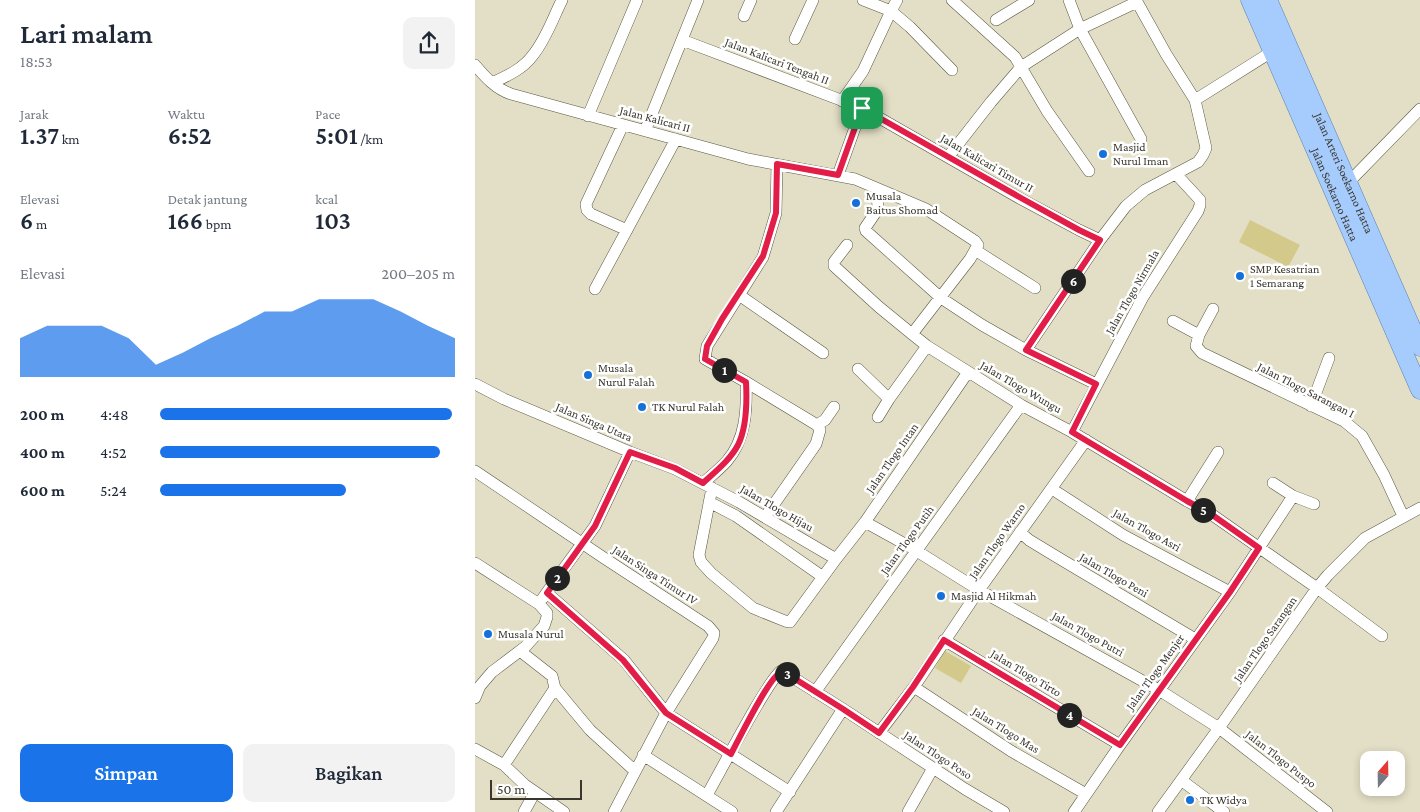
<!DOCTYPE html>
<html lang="id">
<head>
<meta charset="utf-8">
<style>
  body { margin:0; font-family:"Crimson Pro",serif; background:#f2f2f3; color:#1f2937; height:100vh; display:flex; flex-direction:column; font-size:19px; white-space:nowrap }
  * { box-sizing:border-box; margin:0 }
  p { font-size:16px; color:#747a83 }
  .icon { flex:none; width:28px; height:28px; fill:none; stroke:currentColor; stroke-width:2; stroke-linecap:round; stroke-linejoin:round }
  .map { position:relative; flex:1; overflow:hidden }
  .drawer { display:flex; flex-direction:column; background:#fff; width:475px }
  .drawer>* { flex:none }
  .needle { width:32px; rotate:20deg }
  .buttons { position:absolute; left:885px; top:751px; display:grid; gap:10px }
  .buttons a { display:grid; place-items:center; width:45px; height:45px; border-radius:10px; background:#fff; box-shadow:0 2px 8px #0003; font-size:25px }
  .scale { position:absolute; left:15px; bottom:12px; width:92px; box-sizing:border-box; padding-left:5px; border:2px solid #39372d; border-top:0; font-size:14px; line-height:18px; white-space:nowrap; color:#39372d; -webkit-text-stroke:4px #fff; paint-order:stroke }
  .pin { position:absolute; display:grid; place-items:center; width:42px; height:42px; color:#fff; margin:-21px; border-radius:10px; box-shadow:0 2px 8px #0006 }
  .km { position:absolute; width:25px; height:25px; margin:-12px; border-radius:50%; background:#222; color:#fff; font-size:14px; line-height:25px; text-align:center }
  .round { display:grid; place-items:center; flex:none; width:52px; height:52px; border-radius:10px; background:#f2f2f3 }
  .summary { display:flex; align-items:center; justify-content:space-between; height:85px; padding:0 20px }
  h1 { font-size:28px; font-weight:600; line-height:38px }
  .figures { display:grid; grid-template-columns:repeat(3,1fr); gap:8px; height:85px; padding:5px 20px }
  .figures div { display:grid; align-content:center }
  .figures b { font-size:25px; font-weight:600 }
  .figures small { font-size:14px; font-weight:400 }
  .figures p { font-size:14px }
  .chart { height:140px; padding:10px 20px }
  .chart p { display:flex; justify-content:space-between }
  .chart svg { width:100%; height:90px; margin-top:5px; fill:#1a73e8; opacity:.7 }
  .button { display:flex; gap:10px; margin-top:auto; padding:10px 20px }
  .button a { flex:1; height:58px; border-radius:10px; background:#1a73e8; color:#fff; font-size:20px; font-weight:600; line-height:58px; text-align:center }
  .button a+a { background:#f2f2f3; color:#1f2937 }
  ul { padding:0 20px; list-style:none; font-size:16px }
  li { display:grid; grid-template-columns:80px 60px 1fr; align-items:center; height:38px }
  li i { height:12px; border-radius:6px; background:#1a73e8 }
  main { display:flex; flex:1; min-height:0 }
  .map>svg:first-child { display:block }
  .green { fill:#d2c98a }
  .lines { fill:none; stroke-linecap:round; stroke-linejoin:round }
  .street-casing { stroke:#5a5742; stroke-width:12 }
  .primary-casing { stroke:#5980b4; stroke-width:19 }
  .street { stroke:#fff; stroke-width:11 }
  .primary { stroke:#a6cbfd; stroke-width:18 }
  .route-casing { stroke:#fff; stroke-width:10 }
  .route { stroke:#e11d48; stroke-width:6 }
  .poi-dot { fill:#1570d9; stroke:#fff; stroke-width:2 }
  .labels { text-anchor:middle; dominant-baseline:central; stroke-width:5; stroke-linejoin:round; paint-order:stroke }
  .street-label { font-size:12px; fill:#39372d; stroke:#fff }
  .poi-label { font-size:12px; fill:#39372d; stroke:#fff; text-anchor:start }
</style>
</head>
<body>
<main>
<section class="drawer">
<div class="summary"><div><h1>Lari malam</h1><p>18:53</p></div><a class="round"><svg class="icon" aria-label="share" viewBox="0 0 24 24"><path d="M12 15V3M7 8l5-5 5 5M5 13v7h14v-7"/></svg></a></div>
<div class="figures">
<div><p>Jarak</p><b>1.37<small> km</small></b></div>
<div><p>Waktu</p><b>6:52</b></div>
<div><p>Pace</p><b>5:01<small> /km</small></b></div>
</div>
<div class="figures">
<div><p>Elevasi</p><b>6<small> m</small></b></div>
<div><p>Detak jantung</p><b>166<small> bpm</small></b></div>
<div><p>kcal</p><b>103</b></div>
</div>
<div class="chart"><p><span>Elevasi</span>200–205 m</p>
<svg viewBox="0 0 160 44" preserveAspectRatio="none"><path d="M0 44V25L10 19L20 19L30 19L40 25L50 38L60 32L70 25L80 19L90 12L100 12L110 6L120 6L130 6L140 12L150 19L160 25V44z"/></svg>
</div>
<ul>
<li><b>200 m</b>4:48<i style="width:99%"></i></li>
<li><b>400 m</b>4:52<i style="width:95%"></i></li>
<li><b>600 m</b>5:24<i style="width:63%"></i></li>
</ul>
<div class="button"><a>Simpan</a><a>Bagikan</a></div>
</section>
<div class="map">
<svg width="945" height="812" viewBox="0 0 945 812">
  <rect width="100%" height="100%" fill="#e3dfc6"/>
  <path class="green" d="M 775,220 L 825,245 L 813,267 L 764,242 Z
    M 470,651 L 496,666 L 486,683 L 460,668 Z"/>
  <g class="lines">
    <defs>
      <path id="street" d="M 388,0 L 416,11 L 435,27 L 477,70
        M 477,0 L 540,57 L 572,111 L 614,171
        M 594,0 L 605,29 L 666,139
        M 269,16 L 276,0
        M 521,20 L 554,0
        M 320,39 L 338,0
        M 207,40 L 387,108 L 546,199 L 604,230 L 625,240
        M 0,65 C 10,77 21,89 36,94 L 273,159 L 380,179 L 451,209 L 500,241 L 503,245 L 495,259 L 437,334 L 452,346 L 546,405 L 597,432 L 712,501 L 736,514 L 842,588 L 907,636
        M 17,83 C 32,76 48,69 58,55 C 71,39 78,18 87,0
        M 720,100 L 798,51
        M 367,101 L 388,71 L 416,11 L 422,0
        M 113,116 L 162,0
        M 148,125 L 111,204 L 112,210 L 116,214 L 152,230
        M 170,131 L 223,0
        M 473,157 L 516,102 L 546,67 L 605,29 L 662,2
        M 363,175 L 387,108
        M 873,183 L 945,109
        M 402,189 L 403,209 L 390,228 L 391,231 L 466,298 L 507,325 L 551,350 L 621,384
        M 372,245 L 359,262 L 359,266 L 404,307 L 437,334
        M 500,250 L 560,288
        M 120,289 L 201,139
        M 264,295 L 348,353
        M 738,309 L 724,335 L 721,346 L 727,353 L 869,421 L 887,436 L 909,475 L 928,516
        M 698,321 L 724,335
        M 551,350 L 625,240 L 651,206 L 670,190 L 723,162 L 728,155 L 731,148 L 720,100 L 691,54 L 661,0
        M 383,369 L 414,399
        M 0,384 L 29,399 L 155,452 L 200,469 L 264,502 L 361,559
        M 836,406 L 854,358
        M 403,417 L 414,399 L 452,346
        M 342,425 L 350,420 L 359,407
        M 597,432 L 668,297 L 723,211 L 725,205 L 725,200 L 701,174
        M 0,471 L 129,558 L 233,626 L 239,633 L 238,638 L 191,713 L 139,812
        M 228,483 C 236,476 245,469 252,461 C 271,439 272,409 271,382
        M 798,483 L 818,496 L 839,504
        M 237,488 L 224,555 L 226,562 L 236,573 L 278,608 L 310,621 L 315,622 L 361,559 L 390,522 L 493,372
        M 577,489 L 648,535 L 755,592
        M 712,501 L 743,452
        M 234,502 L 261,516 L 348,577
        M 290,517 L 341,444 L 345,430 L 342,425 L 271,382 L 230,359 L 232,346 L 288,257 L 301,213 L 302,165
        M 390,522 L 437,548 L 504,590 L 684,690 L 744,728 L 852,812
        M 545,532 L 554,540 L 587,560 L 720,639
        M 0,563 L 64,604 L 72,613 L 72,617 L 69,626 L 50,647 L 17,672 L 5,686 L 0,698
        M 72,593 L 149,660 L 191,713 L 315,792
        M 68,598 L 90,567 L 120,526 L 155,452
        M 469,640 L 645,745
        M 45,651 L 77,676 L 80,688 L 115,730 L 160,771
        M 439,687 L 536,751 L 611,794
        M 340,692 L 546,405
        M 404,733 L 439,687 L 504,590 L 611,440
        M 0,749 L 29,765 L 50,785 L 89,812
        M 168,755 L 257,812
        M 29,765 L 80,688
        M 706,780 L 749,812
        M 232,795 C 243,776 294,678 306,671 L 309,672 L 368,709 L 490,789 L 529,812
        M 49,812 L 60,792
        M 301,812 L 368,709
        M 433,812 L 458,768
        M 599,812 L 645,745 L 755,592 L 818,496
        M 683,812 L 744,728 L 842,588 L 853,575 L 890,538 L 945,508"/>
      <g id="primary">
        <path id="s1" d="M 775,0 L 945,390"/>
        <path id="s2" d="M 793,0 L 945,347"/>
      </g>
    </defs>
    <use href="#street" class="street-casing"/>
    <use href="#primary" class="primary-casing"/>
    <use href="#street" class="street"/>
    <use href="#primary" class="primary"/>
  </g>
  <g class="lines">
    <defs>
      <path id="route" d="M 387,108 L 546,198 L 604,230 L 625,240 L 551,350 L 621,384 L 597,432 L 712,501 L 736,514 L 784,548 L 755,592 L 645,745 L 469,640 L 438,687 L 404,733 L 368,709 L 309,672 L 306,672 C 294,677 264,739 256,754 L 191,713 L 148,660 L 72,593 L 120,526 L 155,452 L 200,468 L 228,483 C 241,471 255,460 263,445 C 272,427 272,401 271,382 L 230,359 L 232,346 L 247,319 L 288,256 L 301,213 L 302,164 L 363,175 Z"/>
    </defs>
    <use href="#route" class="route-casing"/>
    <use href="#route" class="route"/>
  </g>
  <g class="poi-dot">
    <circle cx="628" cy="154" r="5"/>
    <circle cx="381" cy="203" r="5"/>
    <circle cx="765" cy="276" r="5"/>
    <circle cx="113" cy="375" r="5"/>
    <circle cx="167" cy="407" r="5"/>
    <circle cx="466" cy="596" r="5"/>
    <circle cx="13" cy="634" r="5"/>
    <circle cx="715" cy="800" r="5"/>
  </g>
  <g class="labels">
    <g class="street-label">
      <text transform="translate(302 61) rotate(21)">Jalan Kalicari Tengah II</text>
      <text transform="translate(180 119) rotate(15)">Jalan Kalicari II</text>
      <text transform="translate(512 163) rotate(30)">Jalan Kalicari Timur II</text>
      <text stroke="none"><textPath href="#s2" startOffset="189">Jalan Arteri Soekarno Hatta</textPath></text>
      <text stroke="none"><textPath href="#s1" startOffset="212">Jalan Soekarno Hatta</textPath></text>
      <text transform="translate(657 292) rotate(-60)">Jalan Tlogo Nirmala</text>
      <text transform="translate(546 387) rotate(30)">Jalan Tlogo Wungu</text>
      <text transform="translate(831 390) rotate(27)">Jalan Tlogo Sarangan I</text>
      <text transform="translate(119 422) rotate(23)">Jalan Singa Utara</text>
      <text transform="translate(417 458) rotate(-55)">Jalan Tlogo Intan</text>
      <text transform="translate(302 508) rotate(30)">Jalan Tlogo Hijau</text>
      <text transform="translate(672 530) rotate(29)">Jalan Tlogo Asri</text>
      <text transform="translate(432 540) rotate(-54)">Jalan Tlogo Putih</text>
      <text transform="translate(522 541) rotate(-55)">Jalan Tlogo Warno</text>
      <text transform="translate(180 575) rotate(33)">Jalan Singa Timur IV</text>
      <text transform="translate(639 575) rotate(30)">Jalan Tlogo Peni</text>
      <text transform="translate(613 634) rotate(29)">Jalan Tlogo Putri</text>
      <text transform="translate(790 639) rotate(-55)">Jalan Tlogo Sarangan</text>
      <text transform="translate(680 672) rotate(-54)">Jalan Tlogo Menjer</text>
      <text transform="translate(551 673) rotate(31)">Jalan Tlogo Tirto</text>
      <text transform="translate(531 730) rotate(32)">Jalan Tlogo Mas</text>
      <text transform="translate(463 755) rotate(33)">Jalan Tlogo Poso</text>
      <text transform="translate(806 759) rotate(38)">Jalan Tlogo Puspo</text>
    </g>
    <g class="poi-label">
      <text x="638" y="147">Masjid<tspan x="638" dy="14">Nurul Iman</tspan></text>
      <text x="391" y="196">Musala<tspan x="391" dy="14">Baitus Shomad</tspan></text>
      <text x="775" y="269">SMP Kesatrian<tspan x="775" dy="14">1 Semarang</tspan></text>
      <text x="123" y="368">Musala<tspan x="123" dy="14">Nurul Falah</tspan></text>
      <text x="177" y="407">TK Nurul Falah</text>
      <text x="476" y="596">Masjid Al Hikmah</text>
      <text x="23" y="634">Musala Nurul</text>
      <text x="725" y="800">TK Widya</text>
    </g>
  </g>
</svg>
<div class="buttons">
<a><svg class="needle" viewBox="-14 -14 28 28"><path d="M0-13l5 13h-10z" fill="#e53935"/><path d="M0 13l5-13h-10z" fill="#747a83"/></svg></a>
</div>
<div class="scale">50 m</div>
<div class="pin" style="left:387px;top:108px;background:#1e9e55"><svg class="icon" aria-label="arrive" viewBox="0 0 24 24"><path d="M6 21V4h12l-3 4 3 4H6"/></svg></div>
<b class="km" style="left:249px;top:370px">1</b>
<b class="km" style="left:82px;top:578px">2</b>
<b class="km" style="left:312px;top:674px">3</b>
<b class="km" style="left:594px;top:715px">4</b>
<b class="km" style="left:728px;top:510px">5</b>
<b class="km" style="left:598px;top:281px">6</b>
</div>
</main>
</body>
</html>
